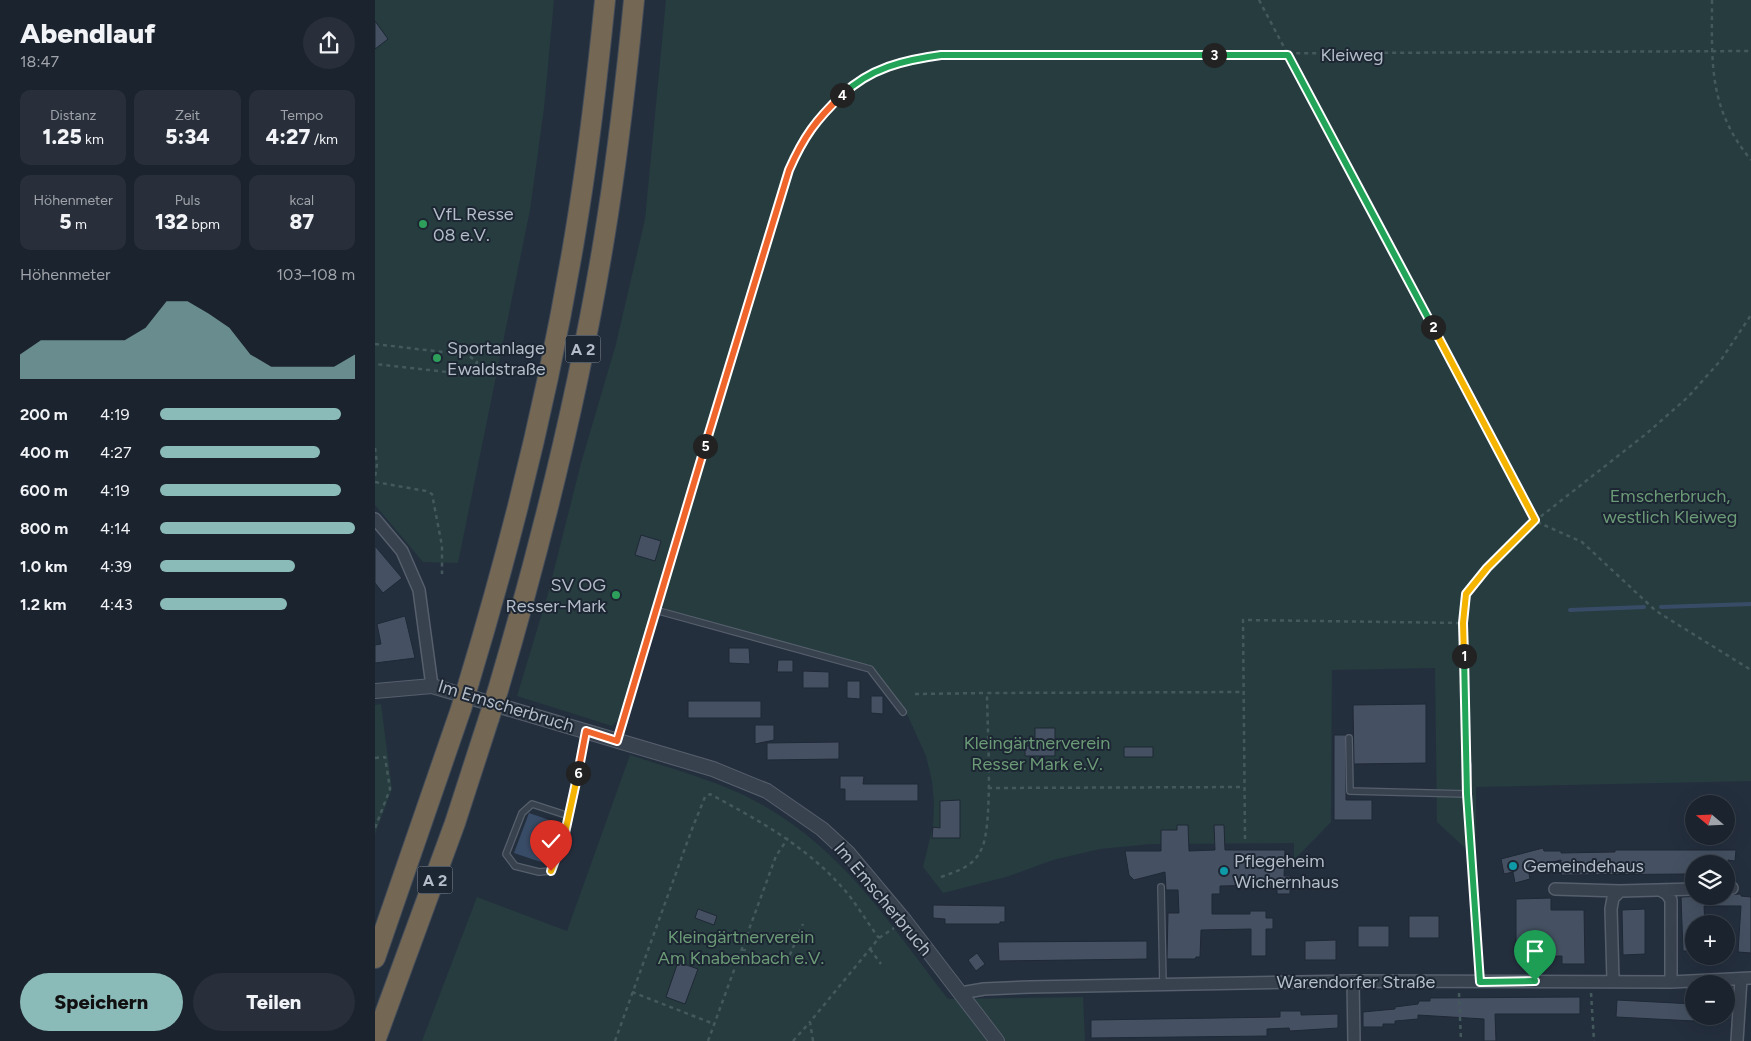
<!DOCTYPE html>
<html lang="de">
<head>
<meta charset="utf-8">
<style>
  body { margin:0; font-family:Figtree,sans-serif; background:#282f3a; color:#f1f3f6; height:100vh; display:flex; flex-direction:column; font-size:19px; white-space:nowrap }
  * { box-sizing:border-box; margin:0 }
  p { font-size:16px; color:#a0a4aa }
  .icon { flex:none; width:28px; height:28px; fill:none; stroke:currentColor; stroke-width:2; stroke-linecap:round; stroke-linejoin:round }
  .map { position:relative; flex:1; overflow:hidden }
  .details { display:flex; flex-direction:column; background:#1b232e; width:375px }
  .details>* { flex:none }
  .needle { width:32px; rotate:289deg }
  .buttons { position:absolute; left:1310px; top:795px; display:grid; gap:10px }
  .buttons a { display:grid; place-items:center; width:50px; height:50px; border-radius:50%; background:#1b232e; box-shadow:0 5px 20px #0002,0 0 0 1px #39404a; font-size:25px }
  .pin { position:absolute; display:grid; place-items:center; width:42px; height:42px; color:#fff; margin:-51px -21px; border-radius:50% 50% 50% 0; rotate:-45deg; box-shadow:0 0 5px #0007 }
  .pin .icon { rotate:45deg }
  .km { position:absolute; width:25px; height:25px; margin:-12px; border-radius:50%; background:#222; color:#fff; font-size:14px; line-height:25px; text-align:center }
  .round { display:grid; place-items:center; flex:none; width:52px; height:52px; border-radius:26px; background:#282f3a }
  .overview { display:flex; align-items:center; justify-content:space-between; height:85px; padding:0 20px }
  h1 { font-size:28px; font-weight:800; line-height:38px }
  .metrics { display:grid; grid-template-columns:repeat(3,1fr); gap:8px; height:85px; padding:5px 20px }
  .metrics div { display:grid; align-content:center; border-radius:10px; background:#282f3a; text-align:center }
  .metrics b { font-size:21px; font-weight:800 }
  .metrics small { font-size:14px; font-weight:400 }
  .metrics p { font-size:14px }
  .chart { height:140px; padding:10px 20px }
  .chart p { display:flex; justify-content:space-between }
  .chart svg { width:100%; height:90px; margin-top:5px; fill:#8bbbb9; opacity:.7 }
  .button { display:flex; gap:10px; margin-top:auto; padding:10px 20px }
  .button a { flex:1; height:58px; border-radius:30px; background:#8bbbb9; color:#111; font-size:20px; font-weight:800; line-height:58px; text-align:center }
  .button a+a { background:#282f3a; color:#f1f3f6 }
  ul { padding:0 20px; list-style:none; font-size:16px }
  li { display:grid; grid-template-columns:80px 60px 1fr; align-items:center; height:38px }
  li i { height:12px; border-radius:6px; background:#8bbbb9 }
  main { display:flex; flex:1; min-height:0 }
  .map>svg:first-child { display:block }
  .green { fill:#263c3f }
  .water { fill:#394c67 }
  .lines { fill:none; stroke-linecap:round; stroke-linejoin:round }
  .stream { stroke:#394c67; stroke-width:4 }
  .building { fill:#455162; stroke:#1f2835 }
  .service-casing { stroke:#565f6c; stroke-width:8 }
  .minor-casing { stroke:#565f6c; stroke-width:14 }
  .tertiary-casing { stroke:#565f6c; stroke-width:16 }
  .motorway-casing { stroke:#434c59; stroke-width:22 }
  .path { stroke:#44595c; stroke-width:2.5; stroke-dasharray:4 4; stroke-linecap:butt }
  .service { stroke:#38414e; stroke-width:5.5 }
  .minor { stroke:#38414e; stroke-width:11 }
  .tertiary { stroke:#38414e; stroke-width:14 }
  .motorway { stroke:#746855; stroke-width:20 }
  .motorway-bridge-casing { stroke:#434c59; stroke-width:22; stroke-linecap:butt }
  .motorway-bridge { stroke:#746855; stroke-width:20 }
  .split-1-casing { stroke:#fff; stroke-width:10 }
  .split-2-casing { stroke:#fff; stroke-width:10 }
  .split-3-casing { stroke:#fff; stroke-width:10 }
  .split-4-casing { stroke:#fff; stroke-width:10 }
  .split-5-casing { stroke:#fff; stroke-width:10 }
  .split-6-casing { stroke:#fff; stroke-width:10 }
  .split-7-casing { stroke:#fff; stroke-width:10 }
  .split-1 { stroke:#22a559; stroke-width:6 }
  .split-2 { stroke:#f5b400; stroke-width:6 }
  .split-3 { stroke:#22a559; stroke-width:6 }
  .split-4 { stroke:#22a559; stroke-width:6 }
  .split-5 { stroke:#f0652b; stroke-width:6 }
  .split-6 { stroke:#f0652b; stroke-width:6 }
  .split-7 { stroke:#f5b400; stroke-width:6 }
  .leisure-dot { fill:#2e9e5b; stroke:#1d2633; stroke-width:2 }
  .culture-dot { fill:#0f9aa8; stroke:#1d2633; stroke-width:2 }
  .labels { text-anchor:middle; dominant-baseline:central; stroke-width:4; stroke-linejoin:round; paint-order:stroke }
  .shield { fill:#1d2633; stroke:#878f9c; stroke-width:1 }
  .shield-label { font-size:16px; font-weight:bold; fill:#b4bcc9 }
  .street-label { font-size:18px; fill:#b4bcc9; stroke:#1d2633 }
  .poi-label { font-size:18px; fill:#b4bcc9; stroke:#1d2633; text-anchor:start }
  .park-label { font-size:18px; fill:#6b9a76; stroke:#1d2633 }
</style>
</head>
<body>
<main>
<section class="details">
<div class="overview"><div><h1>Abendlauf</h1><p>18:47</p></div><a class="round"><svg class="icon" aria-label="share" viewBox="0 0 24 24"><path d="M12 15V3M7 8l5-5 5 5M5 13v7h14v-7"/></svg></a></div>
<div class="metrics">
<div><p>Distanz</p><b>1.25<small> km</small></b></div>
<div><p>Zeit</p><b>5:34</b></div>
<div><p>Tempo</p><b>4:27<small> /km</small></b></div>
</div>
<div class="metrics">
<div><p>Höhenmeter</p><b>5<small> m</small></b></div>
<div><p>Puls</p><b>132<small> bpm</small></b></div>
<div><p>kcal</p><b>87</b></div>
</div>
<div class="chart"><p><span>Höhenmeter</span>103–108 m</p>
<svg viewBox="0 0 160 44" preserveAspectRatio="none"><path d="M0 44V32L10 25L20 25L30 25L40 25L50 25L60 19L70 6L80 6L90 12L100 19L110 32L120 38L130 38L140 38L150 38L160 32V44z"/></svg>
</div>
<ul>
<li><b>200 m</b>4:19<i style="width:93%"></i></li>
<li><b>400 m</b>4:27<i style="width:82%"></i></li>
<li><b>600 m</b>4:19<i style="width:93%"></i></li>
<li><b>800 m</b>4:14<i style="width:100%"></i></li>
<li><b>1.0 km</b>4:39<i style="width:69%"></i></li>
<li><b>1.2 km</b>4:43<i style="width:65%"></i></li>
</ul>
<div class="button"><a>Speichern</a><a>Teilen</a></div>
</section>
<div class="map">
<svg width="1376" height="1041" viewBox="0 0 1376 1041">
  <rect width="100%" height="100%" fill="#242f3e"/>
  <path class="green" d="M 0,0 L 179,0 L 169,108 L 155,210 L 83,563 L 48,562 L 0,505 Z
    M 291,0 L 1376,0 L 1376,781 L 1101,787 L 1101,858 L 1062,822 L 1060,668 L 957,670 L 956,822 L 919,860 L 919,843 L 776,844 L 725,849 L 678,860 L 631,877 L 568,893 L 548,867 L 558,826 L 559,804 L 557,781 L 551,756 L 532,714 L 493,663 L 492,666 L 291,611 L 287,604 L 313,513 L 308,512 L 243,720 L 237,726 L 142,696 L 174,590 L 206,463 L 241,344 L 270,219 Z
    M 6,704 L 17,789 L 0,834 L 0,705 Z
    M 255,755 C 291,767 328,777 362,792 C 462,838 509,917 573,999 L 708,997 L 710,1041 L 47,1041 L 102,897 L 192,931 Z"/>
  <path class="water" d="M 154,813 L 183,823 L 169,863 L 139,853 Z"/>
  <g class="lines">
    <path class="stream" d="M 1286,607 L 1376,604
      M 1195,610 L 1269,607"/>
  </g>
  <path class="building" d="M 0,21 L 13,39 L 0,49 Z
    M 266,535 L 286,541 L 280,561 L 260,555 Z
    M 0,546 L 27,578 L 8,593 L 0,583 Z
    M 30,616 L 40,658 L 0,663 L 0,645 L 6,644 L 2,624 Z
    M 354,648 L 374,648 L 375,664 L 354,663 Z
    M 403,660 L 418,660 L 418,672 L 402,672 Z
    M 428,671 L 454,672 L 454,688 L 428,688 Z
    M 472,681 L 485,681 L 485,699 L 472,698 Z
    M 496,696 L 508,696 L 508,714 L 496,713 Z
    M 313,701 L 386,701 L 386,718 L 313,718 Z
    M 1051,704 L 1051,763 L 979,764 L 978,705 Z
    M 380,725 L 399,725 L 399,740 L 380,744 Z
    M 660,728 L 680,728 L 680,756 L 650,756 L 650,746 L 660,746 Z
    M 959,735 L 971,735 L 971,800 L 997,800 L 997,820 L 959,820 Z
    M 464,742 L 464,759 L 392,760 L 392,743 Z
    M 749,747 L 778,747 L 778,757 L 749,757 Z
    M 465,776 L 489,776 L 488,784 L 543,784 L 543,801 L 470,801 L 470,789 L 465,789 Z
    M 585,800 L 585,838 L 557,838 L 558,827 L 565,828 L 565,801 Z
    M 802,825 L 813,825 L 814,851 L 840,850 L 839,825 L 849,825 L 850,850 L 910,850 L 909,876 L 915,876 L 915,894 L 902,894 L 902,888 L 892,888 L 891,885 L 845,886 L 845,894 L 837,894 L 837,914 L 875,914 L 875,911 L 891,911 L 891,918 L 898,918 L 898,929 L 891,929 L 891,956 L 876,956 L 876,929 L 826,930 L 825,957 L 821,957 L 820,959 L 792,959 L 793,913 L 804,913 L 803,890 L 791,890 L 790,872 L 759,880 L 754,875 L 750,851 L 786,851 L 786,830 L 802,830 Z
    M 1168,848 L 1169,851 L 1186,851 L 1186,853 L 1240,852 L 1240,850 L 1361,850 L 1360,861 L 1353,860 L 1353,864 L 1319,864 L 1319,873 L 1309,874 L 1186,875 L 1186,860 L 1153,868 L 1155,879 L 1140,883 L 1138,872 L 1129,874 L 1126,859 Z
    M 1366,894 L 1366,896 L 1376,897 L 1376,953 L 1363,952 L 1366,906 L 1329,906 L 1330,924 L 1319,924 L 1319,951 L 1308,951 L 1306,897 Z
    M 1176,898 L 1176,910 L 1209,910 L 1210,964 L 1187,964 L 1187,956 L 1141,957 L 1141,899 Z
    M 558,905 L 630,906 L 630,922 L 625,922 L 625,924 L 570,924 L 570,919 L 558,918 Z
    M 323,909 L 342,916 L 339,925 L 320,918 Z
    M 1270,909 L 1270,954 L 1248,955 L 1247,910 Z
    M 1034,916 L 1064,916 L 1064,938 L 1034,938 Z
    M 983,926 L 1014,926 L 1014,947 L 983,947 Z
    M 961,940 L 961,960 L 930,960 L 930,941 Z
    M 772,941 L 772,959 L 624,961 L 623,942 Z
    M 602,953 L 610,964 L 601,971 L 593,960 Z
    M 303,962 L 323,969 L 310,1004 L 291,997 Z
    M 1205,997 L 1205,1014 L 1120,1014 L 1121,1041 L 1109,1041 L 1109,1019 L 1043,1015 L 1043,1019 L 1020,1021 L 1020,1024 L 1008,1024 L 1008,1027 L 988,1027 L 988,1012 L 1020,1009 L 1020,1007 L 1043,1004 L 1044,1001 L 1055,1001 L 1055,998 Z
    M 1242,1000 L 1319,1004 L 1319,1021 L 1241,1017 Z
    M 905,1011 L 926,1011 L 926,1015 L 963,1014 L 963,1028 L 915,1031 L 914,1028 L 892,1029 L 892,1036 L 716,1038 L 716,1020 L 905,1017 Z"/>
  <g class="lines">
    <defs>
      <path id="service" d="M 974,738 L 975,791 L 1092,794
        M 242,741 L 280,610 L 495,669 L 528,712
        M 1093,765 L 1092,794 L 1105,982
        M 194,816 L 157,804 L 147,813 L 131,854 L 140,866 L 164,872 L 176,871 C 187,842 196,812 202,781 C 206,765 207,748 211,731
        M 786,887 L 788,985"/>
      <path id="minor" d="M 0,519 L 27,551 L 44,590 L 57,686
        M 1351,888 L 1357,888
        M 1180,889 L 1245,891
        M 1285,890 L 1292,894 L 1296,900 L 1296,982
        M 1238,980 L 1236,909 L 1238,898 L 1245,891 L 1319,889
        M 978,981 L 979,1041
        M 586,993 L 609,989 L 655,987 L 978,981 L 1296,982 L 1376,978
        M 1362,1041 L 1366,979"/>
      <path id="tertiary" d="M 0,691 L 57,686 L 338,769 L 392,791 L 447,829 L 473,853 L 530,921 L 622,1041"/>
      <path id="motorway" d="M 94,682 C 141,527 179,370 204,210 C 215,141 223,70 230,0
        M 123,690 C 169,534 208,376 233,214 C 244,143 252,72 259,0
        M 0,958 L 86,709
        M 0,1041 L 80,823 L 114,718"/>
    </defs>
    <use href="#service" class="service-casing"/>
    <use href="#minor" class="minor-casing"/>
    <use href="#tertiary" class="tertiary-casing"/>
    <use href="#motorway" class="motorway-casing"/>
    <path class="path" d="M 884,0 L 1160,521 L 1207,542 L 1281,611 L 1376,670
      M 1337,0 C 1337,63 1333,108 1376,160
      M 0,344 L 93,355 L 102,362 L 98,373 L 90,374 L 0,364
      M 0,448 L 2,464 L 0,477
      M 0,482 L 51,491 L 57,494 L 67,546 L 67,574
      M 283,601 L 414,170 C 418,159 422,147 428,138 C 451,102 490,71 531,60 C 542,57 555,57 566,55 L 1376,51
      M 540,694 L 612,693
      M 0,758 L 10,757 L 15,789 L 0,828
      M 1093,758 L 1088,623 L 1091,594 L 1112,569 L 1160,521 L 1271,434 L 1313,397 L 1346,360 L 1376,315
      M 613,788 L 869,787
      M 870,839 L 868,620 L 1087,623
      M 566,877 C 582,871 598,867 606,850 C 619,827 612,724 612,693 L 869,692
      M 367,949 L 411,964 L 428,924
      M 495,949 L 506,964
      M 257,992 L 339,1024
      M 1084,993 L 1086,1041
      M 1216,993 L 1219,1041
      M 240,1041 L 317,829 L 330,797 L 335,794 C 383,820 429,845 466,886 C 480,901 491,921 504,938
      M 333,1041 L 401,856 L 413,838
      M 418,1041 L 435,1022
      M 438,1041 L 435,1022 L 504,938 L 519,928"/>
    <use href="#service" class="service"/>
    <use href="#minor" class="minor"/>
    <use href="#tertiary" class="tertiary"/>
    <use href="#motorway" class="motorway"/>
    <defs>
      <path id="motorway-bridge" d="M 86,709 L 94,682
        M 114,718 L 123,690"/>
    </defs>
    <use href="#motorway-bridge" class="motorway-bridge-casing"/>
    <use href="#motorway-bridge" class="motorway-bridge"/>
  </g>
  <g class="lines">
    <defs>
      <path id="split-1" d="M 1089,656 L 1092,794 L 1105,982 L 1160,981"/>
      <path id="split-2" d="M 1058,327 L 1160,520 L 1112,568 L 1091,594 L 1088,623 L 1089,656"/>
      <path id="split-3" d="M 839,55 L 913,55 L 1058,327"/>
      <path id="split-4" d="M 467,95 C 495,68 529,60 566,55 L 839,55"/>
      <path id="split-5" d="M 330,446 L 414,170 C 429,136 441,120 467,95"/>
      <path id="split-6" d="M 203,773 L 211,731 L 242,741 L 330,446"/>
      <path id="split-7" d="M 176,871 L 190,833 L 203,773"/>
    </defs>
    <use href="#split-1" class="split-1-casing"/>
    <use href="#split-2" class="split-2-casing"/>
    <use href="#split-3" class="split-3-casing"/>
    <use href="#split-4" class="split-4-casing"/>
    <use href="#split-5" class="split-5-casing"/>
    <use href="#split-6" class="split-6-casing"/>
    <use href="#split-7" class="split-7-casing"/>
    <use href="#split-1" class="split-1"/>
    <use href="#split-2" class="split-2"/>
    <use href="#split-3" class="split-3"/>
    <use href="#split-4" class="split-4"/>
    <use href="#split-5" class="split-5"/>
    <use href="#split-6" class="split-6"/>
    <use href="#split-7" class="split-7"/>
  </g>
  <g class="leisure-dot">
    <circle cx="48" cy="224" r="5"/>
    <circle cx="62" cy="358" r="5"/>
    <circle cx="241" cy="595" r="5"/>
  </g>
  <g class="culture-dot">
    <circle cx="1138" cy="866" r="5"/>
    <circle cx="849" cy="871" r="5"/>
  </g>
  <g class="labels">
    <g class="shield">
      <rect x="190.5" y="335.5" width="35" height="27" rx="4"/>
      <rect x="42.5" y="866.5" width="35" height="27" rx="4"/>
    </g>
    <g class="shield-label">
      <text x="208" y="349">A 2</text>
      <text x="60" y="880">A 2</text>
    </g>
    <g class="street-label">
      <text x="977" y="55">Kleiweg</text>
      <text transform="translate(131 706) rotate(17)">Im Emscherbruch</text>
      <text transform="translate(508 899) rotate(50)">Im Emscherbruch</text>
      <text x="981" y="982">Warendorfer Straße</text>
    </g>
    <g class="poi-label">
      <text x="58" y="214">VfL Resse<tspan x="58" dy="21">08 e.V.</tspan></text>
      <text x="72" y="348">Sportanlage<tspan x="72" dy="21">Ewaldstraße</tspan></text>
      <text x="231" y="585" text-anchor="end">SV OG<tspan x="231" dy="21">Resser-Mark</tspan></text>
      <text x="859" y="861">Pflegeheim<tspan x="859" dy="21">Wichernhaus</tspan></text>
      <text x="1148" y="866">Gemeindehaus</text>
    </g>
    <g class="park-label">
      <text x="1295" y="496">Emscherbruch,<tspan x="1295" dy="21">westlich Kleiweg</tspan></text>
      <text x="662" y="743">Kleingärtnerverein<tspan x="662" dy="21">Resser Mark e.V.</tspan></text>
      <text x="366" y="937">Kleingärtnerverein<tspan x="366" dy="21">Am Knabenbach e.V.</tspan></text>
    </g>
  </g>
</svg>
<div class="buttons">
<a><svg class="needle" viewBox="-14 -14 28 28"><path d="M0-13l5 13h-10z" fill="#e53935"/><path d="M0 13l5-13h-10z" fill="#a0a4aa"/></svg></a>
<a><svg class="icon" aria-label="layers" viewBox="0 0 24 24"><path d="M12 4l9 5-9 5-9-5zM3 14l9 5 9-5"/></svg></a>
<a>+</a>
<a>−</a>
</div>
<div class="pin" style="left:1160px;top:981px;background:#1e9e55"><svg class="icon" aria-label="arrive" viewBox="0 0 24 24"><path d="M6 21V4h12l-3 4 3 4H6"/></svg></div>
<div class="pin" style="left:176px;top:871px;background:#d93025"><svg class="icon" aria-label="check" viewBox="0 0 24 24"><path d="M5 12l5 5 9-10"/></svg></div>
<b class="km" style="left:1089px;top:656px">1</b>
<b class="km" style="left:1058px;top:327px">2</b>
<b class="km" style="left:839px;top:55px">3</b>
<b class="km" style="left:467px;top:95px">4</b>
<b class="km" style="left:330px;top:446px">5</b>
<b class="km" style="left:203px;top:773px">6</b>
</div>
</main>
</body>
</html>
